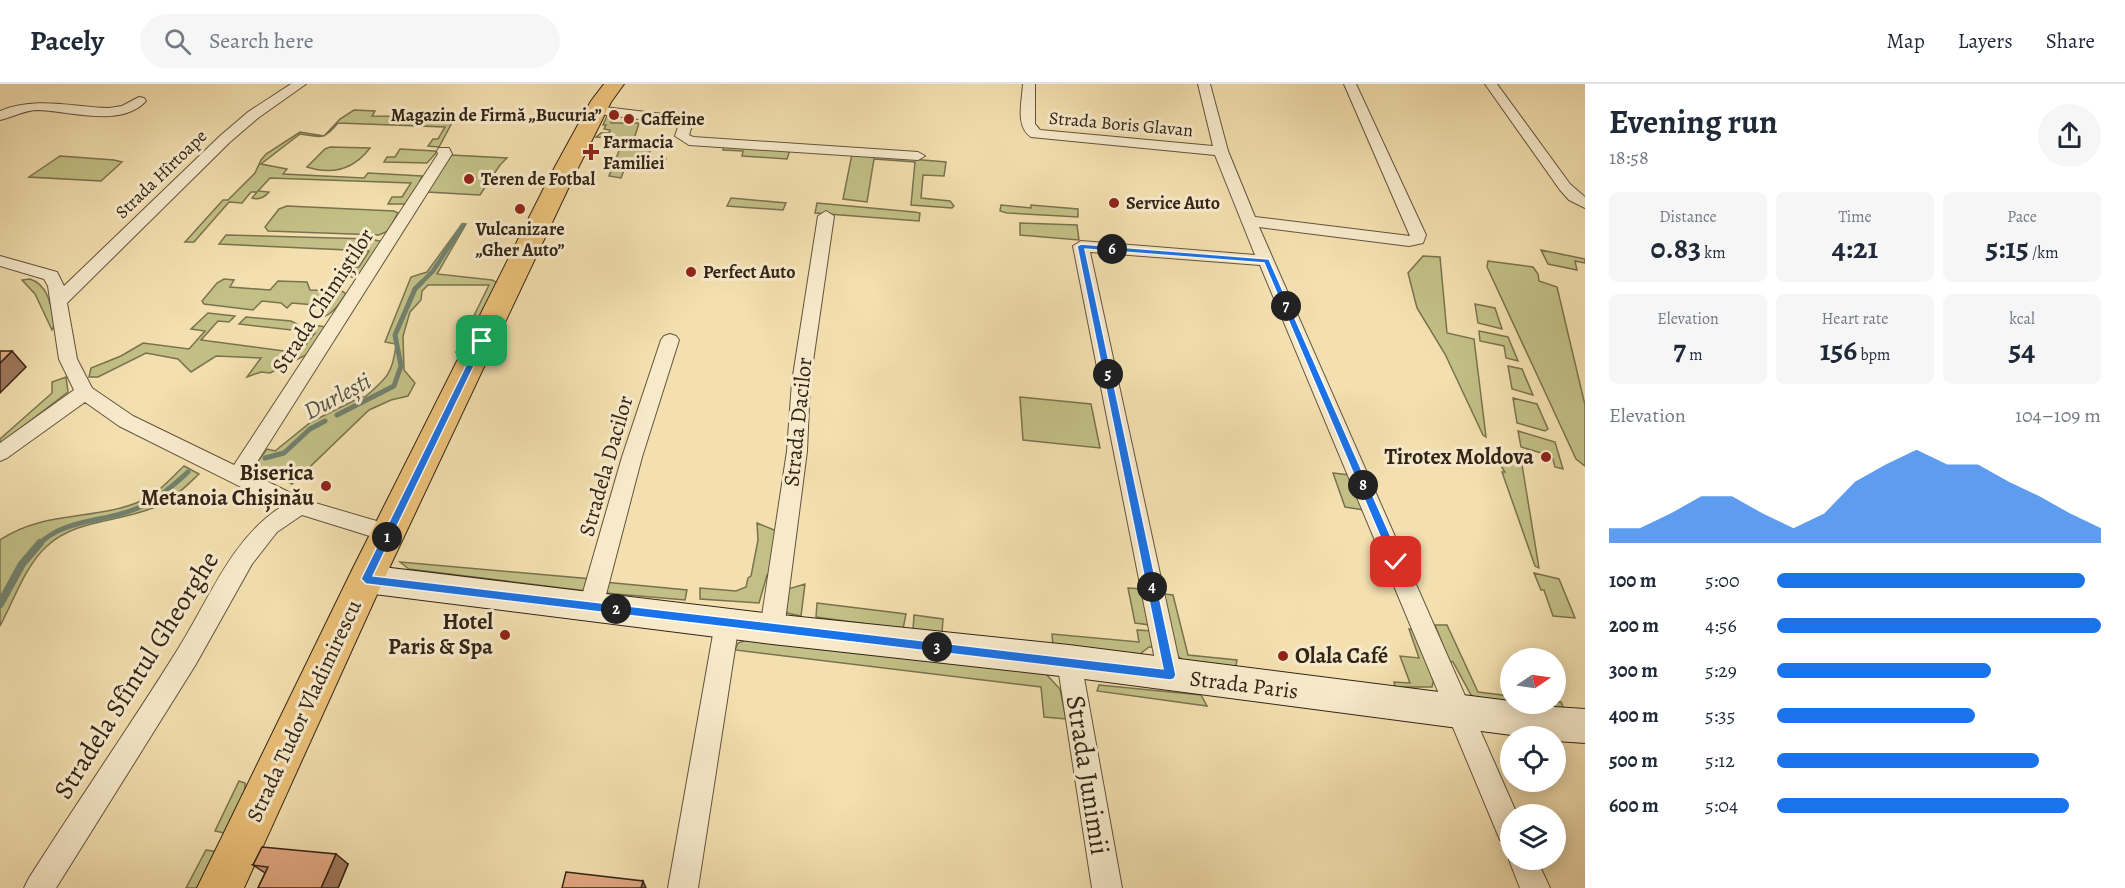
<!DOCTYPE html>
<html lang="en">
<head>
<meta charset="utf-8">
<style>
  body { margin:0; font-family:Alegreya,serif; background:#f6f6f7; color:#1f2937; height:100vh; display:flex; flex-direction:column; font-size:22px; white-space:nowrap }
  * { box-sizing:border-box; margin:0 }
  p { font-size:20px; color:#747a83 }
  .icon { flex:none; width:33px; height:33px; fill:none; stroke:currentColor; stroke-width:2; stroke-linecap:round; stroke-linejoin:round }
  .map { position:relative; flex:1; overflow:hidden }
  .details { display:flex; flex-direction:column; background:#fff; width:540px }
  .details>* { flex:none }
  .needle { width:39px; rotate:77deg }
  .controls { position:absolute; left:1500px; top:564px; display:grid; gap:12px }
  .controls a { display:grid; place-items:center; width:66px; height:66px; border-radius:50%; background:#fff; box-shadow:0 3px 15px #0003; font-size:30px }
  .pin { position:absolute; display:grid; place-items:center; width:51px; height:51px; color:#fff; margin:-26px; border-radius:12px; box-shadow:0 3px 9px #0006 }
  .km { position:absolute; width:30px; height:30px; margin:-15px; border-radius:50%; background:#222; color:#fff; font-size:16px; line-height:30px; text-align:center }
  .round { display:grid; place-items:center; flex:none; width:63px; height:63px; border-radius:32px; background:#f6f6f7 }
  .overview { display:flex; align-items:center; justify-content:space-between; height:102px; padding:0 24px }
  h1 { font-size:33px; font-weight:700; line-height:45px }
  .metrics { display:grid; grid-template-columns:repeat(3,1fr); gap:9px; height:102px; padding:6px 24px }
  .metrics div { display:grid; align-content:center; border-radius:9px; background:#f6f6f7; text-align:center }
  .metrics b { font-size:30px; font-weight:700 }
  .metrics small { font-size:16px; font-weight:400 }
  .metrics p { font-size:16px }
  .chart { height:168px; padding:12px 24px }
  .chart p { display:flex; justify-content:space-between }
  .chart svg { width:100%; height:108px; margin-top:6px; fill:#1a73e8; opacity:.7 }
  ul { padding:0 24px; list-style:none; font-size:20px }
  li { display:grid; grid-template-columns:96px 72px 1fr; align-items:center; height:45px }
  li i { height:15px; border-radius:8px; background:#1a73e8 }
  header { display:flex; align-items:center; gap:36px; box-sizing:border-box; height:84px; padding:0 30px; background:#fff; border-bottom:2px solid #e0e1e3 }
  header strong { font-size:28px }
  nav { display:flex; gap:33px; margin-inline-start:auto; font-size:21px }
  .search { width:420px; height:54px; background:#f6f6f7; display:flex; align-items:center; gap:15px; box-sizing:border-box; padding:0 21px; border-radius:33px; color:#747a83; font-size:22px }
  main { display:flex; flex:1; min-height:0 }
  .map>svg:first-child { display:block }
  .green { fill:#c2c086; stroke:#7a724e; stroke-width:1.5 }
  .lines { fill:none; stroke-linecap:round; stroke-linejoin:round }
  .stream-far2 { stroke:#72806d; stroke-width:4.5 }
  .stream-far1 { stroke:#72806d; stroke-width:5 }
  .stream { stroke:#72806d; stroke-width:8 }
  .street-casing { stroke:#62533d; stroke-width:2 }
  .secondary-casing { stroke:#322417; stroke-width:2 }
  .primary-casing { stroke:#322417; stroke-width:2 }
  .street { fill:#f7eacb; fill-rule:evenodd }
  .secondary { fill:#f7eacb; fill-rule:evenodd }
  .primary { fill:#eac078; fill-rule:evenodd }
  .wall { fill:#c2906f; stroke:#322417; stroke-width:1.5 }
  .shaded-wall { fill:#9e765a; stroke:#322417; stroke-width:1.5 }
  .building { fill:#e2a881; stroke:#322417; stroke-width:1.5 }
  .route { fill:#1a73e8; stroke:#fff; stroke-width:1.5 }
  .poi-dot { fill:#8f2418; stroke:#f7eacb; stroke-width:2 }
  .labels { text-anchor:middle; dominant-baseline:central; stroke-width:6; stroke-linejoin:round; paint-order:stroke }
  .far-poi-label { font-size:18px; font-weight:bold; fill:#322417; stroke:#f7eacb; text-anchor:start }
  .far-street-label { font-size:18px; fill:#322417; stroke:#f7eacb }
  .street-label { font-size:22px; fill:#322417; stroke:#f7eacb }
  .poi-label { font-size:22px; font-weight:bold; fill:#322417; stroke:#f7eacb; text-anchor:end }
  .water-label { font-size:24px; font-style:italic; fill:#525242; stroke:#f7eacb }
  .near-street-label { font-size:27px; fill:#322417; stroke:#f7eacb }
</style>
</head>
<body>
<header>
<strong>Pacely</strong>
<div class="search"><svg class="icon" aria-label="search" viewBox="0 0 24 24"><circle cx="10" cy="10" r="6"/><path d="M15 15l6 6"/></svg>Search here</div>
<nav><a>Map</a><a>Layers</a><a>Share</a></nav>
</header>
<main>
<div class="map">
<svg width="1585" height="804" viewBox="0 0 1585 804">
  <rect width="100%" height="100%" fill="#f3dfaf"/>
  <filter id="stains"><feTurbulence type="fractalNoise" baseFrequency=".00333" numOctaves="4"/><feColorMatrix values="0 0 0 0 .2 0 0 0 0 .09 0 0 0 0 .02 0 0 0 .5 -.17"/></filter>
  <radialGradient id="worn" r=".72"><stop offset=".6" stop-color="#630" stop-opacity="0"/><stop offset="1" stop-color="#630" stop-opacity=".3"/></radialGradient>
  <path class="green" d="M 354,26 L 375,27 L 372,32 L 455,33 L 439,63 L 428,62 L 433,55 L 438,55 L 445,43 L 338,39 C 323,57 321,53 300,50 L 261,80 L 287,85 L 283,90 L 364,94 L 368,89 L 422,92 L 410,120 L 388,120 L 392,113 L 402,113 L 411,99 L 270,94 L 258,107 L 269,108 C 264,114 259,116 252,114 L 257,108 L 251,108 L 242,119 L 229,118 L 194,158 L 185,158 L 223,116 L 228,116 L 255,89 L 261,76 L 266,70 L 300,48 L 324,52 L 340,35 Z
    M 607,32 L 618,33 L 617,35 L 612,35 L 611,39 L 639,39 L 634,55 L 669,56 L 669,58 L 653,58 L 648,74 L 666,75 L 665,78 L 628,76 L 621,94 L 609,92 L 623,57 L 613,54 L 596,53 L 601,49 L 609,49 L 610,46 L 604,45 L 606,41 L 603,41 Z
    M 724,62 L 790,66 L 787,75 L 742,72 L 743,67 L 723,66 Z
    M 330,63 L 370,64 C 354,85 332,91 307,83 L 325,65 Z
    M 400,65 L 435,67 L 436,69 L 427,79 L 384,78 L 387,73 L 395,73 Z
    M 852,70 L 946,78 L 944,92 L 923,91 L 921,114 L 950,117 L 954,122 L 952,124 L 911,121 L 915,78 L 874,75 L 867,118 L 843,115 Z
    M 451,71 L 507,74 L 500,81 L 480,111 L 427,108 Z
    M 60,72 L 114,76 L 122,78 L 101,97 L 29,93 Z
    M 731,114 L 786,119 L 783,126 L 727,122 Z
    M 817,119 L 914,128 L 920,129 L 919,137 L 815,129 Z
    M 1001,121 L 1031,124 L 1031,121 L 1078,125 L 1078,133 L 1007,129 L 1000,127 Z
    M 287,122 L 394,127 L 398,129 L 388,147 L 379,151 L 268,147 L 265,143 L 279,125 Z
    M 1020,139 L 1077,141 L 1079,156 L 1020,151 Z
    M 462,140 L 466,140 L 437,190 L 492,196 L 498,199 L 465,269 L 456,268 L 489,201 L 428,201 L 422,207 L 421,216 L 410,228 L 403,252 L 404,286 L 415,299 L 408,312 L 391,316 L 369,326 L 292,400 L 255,381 L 267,365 L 275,367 L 311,338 L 361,313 L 365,313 C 387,294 393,289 396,260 L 385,258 L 411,193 L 427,188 Z
    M 226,151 L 371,155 L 383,158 L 359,191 L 353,193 L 336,193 L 344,183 L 359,183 L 369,167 L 219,160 Z
    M 1541,166 L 1585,175 L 1585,179 L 1575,177 L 1577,186 L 1548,180 Z
    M 1423,172 L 1440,173 L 1447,249 L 1474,255 L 1486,353 L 1483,351 L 1445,270 L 1417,224 L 1408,189 Z
    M 1488,177 L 1533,183 L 1538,190 L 1539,197 L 1557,203 L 1585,321 L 1585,382 L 1576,375 L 1487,183 Z
    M 30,195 C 49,201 51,223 55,241 L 52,246 L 35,210 L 22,196 Z
    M 224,195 L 234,196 L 230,203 L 270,206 L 278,197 L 307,198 L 310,206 L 342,207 L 346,210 C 338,221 332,233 317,234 L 326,222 L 292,219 L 287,224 L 281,219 L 262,217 L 253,226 L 204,220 L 202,217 L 217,199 Z
    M 1475,220 L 1495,224 L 1502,245 L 1478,239 Z
    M 208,229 L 235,232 L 229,238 L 218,237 L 201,256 L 299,269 L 315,249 L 301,247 L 308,240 L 326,243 L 310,269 L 270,289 L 261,288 L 247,293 L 261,274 L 216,272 L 191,288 L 178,275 L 146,269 L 98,293 L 89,293 L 91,284 L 121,272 L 143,259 L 189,265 L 205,247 L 191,245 Z
    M 246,233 L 291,237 L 297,240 L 292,246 L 239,240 Z
    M 1479,247 L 1508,253 L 1518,277 L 1506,274 L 1504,262 L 1480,257 Z
    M 1508,282 L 1522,285 L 1533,311 L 1512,305 Z
    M 66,293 L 68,308 L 0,360 L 0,355 L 52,309 L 52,298 Z
    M 1020,313 L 1091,320 L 1100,364 L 1023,356 Z
    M 1513,314 L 1537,320 L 1548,345 L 1545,347 L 1517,339 Z
    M 1518,347 L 1555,358 L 1563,385 L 1555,383 L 1552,372 L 1521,363 Z
    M 1493,371 L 1522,381 L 1539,484 L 1535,482 L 1502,388 L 1505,388 Z
    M 184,382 L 199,390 C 186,402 173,416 155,423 C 121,438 76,435 47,462 C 25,482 14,516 0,542 L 0,456 C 44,426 96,437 141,417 C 158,410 171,394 184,382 Z
    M 1333,389 L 1350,391 L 1364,426 L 1345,423 Z
    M 757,439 L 779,448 L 775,482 L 767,491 L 759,519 L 700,515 L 700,504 L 736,507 L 746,503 L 748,494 L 751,492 L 758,456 Z
    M 400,478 L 592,495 L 586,507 L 409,485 Z
    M 1534,489 L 1559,495 L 1575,534 L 1553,532 L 1544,506 L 1541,506 Z
    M 604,498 L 687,506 L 685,516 L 605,509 Z
    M 805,500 L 801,532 L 787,529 L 784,519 L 788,505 Z
    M 1128,504 L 1143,505 L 1151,541 L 1135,539 Z
    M 1164,510 L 1173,511 L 1188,571 L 1237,576 L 1235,587 C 1220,584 1197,584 1184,577 C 1165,566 1167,529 1164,510 Z
    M 817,519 L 906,530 L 903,545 L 816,533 Z
    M 914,531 L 943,535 L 942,549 L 913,546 Z
    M 1435,541 L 1447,541 L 1478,608 L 1510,612 L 1510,620 L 1561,618 L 1565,627 L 1479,616 L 1471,611 L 1453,578 L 1449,577 Z
    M 1409,545 L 1414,546 L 1434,595 L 1432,603 L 1395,603 L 1394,598 L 1410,599 L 1400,572 L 1419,574 Z
    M 1137,546 L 1153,547 L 1155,563 L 1149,563 L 1140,570 L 1053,562 L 1052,550 L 1139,558 Z
    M 750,555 L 1045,589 L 1060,605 L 1066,635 L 1044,633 L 1041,603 L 735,566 L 738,559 Z
    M 1099,601 L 1201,611 L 1207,622 L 1097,607 Z
    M 239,697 L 245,699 L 245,709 L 224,749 L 215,747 Z
    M 206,766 L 220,768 L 203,804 L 186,804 Z"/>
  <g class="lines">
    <path class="stream-far2" d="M 421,199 L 433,187 L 463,141"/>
    <path class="stream-far1" d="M 337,331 L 394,302 L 401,282 L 395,251 L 415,205 L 422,198
      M 265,374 L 284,369 L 310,345 L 325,337
      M 39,460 C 64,436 99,438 130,427 C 154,419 170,404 188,388"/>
    <path class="stream" d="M 0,520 L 22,480 L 40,459"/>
    <defs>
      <path id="street" d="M 291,0 L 306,0 L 258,34 L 230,58 L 67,219 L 77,275 L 92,304 L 133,332 L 234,381 L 438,70 L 437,67 L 439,64 L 449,64 L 452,70 L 250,389 L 305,416 L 397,443 L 400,449 L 397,455 L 389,458 L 302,431 L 277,448 L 252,480 L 196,580 L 56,804 L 24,804 L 29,794 C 78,717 130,642 178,565 C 209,516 231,455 281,423 L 119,342 L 85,318 L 7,374 L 0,377 L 0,359 L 74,306 L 59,275 L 48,202 L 44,195 L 0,182 L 0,172 L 57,188 L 64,202 L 220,52 L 248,28 Z
        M 1023,0 L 1035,0 L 1035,40 L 1040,46 L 1213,62 L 1198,0 L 1210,0 L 1228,67 L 1255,133 L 1410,152 L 1344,0 L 1356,0 L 1426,151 L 1423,159 L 1409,162 L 1259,143 L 1517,730 L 1510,730 L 1510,760 L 1500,756 L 1260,181 L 1090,168 L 1182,591 L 1179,599 L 1170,602 L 1161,599 L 1158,591 L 1073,162 L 1081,157 L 1255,171 L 1215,71 L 1031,53 C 1015,42 1022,18 1023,0 Z
        M 1485,0 L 1497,0 L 1570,100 L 1585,113 L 1585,124 L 1569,116 L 1560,106 Z
        M 139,13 L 144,14 L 146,17 C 120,45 69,26 36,26 C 23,27 13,33 0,36 L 0,27 C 35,12 73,23 109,24 L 122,22 Z
        M 596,22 L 688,33 L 693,38 L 689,51 L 693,53 L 918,68 L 925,72 L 918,76 L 689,61 L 675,52 L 679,40 L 591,29 L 589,26 Z
        M 826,127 L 834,132 L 810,298 L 807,367 L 784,545 L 780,552 L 772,555 L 764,552 L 760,545 L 787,367 L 792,298 L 818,132 Z
        M 670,250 L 676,252 L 679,256 L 642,373 L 603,522 L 599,529 L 591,532 L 583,529 L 579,522 L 622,373 L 661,256 L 664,252 Z
        M 727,529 L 735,532 L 739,539 L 698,804 L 668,804 L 715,539 L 719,532 Z
        M 1069,566 L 1078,569 L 1081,577 L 1122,804 L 1092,804 L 1057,577 L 1060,569 Z
        M 1510,772 L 1510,776 L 1537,776 L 1550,804 L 1520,804 L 1509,776 Z"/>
      <path id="secondary" d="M 366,481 L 772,530 L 1069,561 L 1510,617 L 1510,620 L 1585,625 L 1585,659 L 1556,657 L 1556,652 L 1519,652 L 1069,593 L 772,560 L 366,509 L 354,505 L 350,495 L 354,485 Z"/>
      <path id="primary" d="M 604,0 L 624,0 L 611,18 L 574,92 L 384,495 L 244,804 L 197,804 L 353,484 L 550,92 L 591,17 Z"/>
    </defs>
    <use href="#street" class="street-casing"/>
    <use href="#secondary" class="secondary-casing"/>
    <use href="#primary" class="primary-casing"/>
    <use href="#street" class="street"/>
    <use href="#secondary" class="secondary"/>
    <use href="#primary" class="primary"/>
  </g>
  <path class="wall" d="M 348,780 L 338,804 L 258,804 L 265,789 L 253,781 Z"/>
  <path class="shaded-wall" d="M 12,267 L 26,283 L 0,309 L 0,279 Z
    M 336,770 L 348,780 L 338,804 L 321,804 Z
    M 643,797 L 646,804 L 641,804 Z"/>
  <path class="building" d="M 0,267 L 12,267 L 0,279 Z
    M 262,763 L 336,770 L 321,804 L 258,804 L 268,783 L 253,781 Z
    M 566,788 L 643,797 L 641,804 L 562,804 Z"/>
  <path class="route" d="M 1081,160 L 1269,175 L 1402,478 L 1400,481 L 1393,481 L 1391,478 L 1264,179 L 1085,165 L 1176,591 L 1174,595 L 1170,596 L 366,500 L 361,495 L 478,257 L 482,254 L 486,257 L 373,492 L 1163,585 L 1077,162 Z"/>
  <g class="poi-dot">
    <circle cx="614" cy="31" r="6"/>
    <circle cx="629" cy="35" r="6"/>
    <path d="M588 59h6v6h6v6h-6v6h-6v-6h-6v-6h6z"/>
    <circle cx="469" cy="95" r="6"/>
    <circle cx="1114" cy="119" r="6"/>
    <circle cx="520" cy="125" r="6"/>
    <circle cx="691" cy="188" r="6"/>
    <circle cx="1546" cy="373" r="6"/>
    <circle cx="326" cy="402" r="6"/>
    <circle cx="505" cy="551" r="6"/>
    <circle cx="1283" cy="572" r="6"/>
  </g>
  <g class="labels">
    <g class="far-poi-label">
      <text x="602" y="31" text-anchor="end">Magazin de Firmă „Bucuria”</text>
      <text x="641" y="35">Caffeine</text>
      <text x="603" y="58">Farmacia<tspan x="603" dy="21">Familiei</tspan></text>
      <text x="481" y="95">Teren de Fotbal</text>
      <text x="1126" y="119">Service Auto</text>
      <text x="520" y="145" text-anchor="middle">Vulcanizare<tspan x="520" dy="21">„Gher Auto”</tspan></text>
      <text x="703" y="188">Perfect Auto</text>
    </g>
    <g class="far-street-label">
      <text transform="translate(1121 40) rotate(5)">Strada Boris Glavan</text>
      <text transform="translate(161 90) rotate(-44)">Strada Hîrtoape</text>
    </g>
    <g class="street-label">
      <text transform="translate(323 217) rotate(-57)">Strada Chimiștilor</text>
      <text transform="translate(798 338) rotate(-84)">Strada Dacilor</text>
      <text transform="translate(606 382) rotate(-74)">Stradela Dacilor</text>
      <text transform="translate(1244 601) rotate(7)">Strada Paris</text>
      <text transform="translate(304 627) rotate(-65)">Strada Tudor Vladimirescu</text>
    </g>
    <g class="poi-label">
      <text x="1534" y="373">Tirotex Moldova</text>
      <text x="314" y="389">Biserica<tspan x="314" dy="25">Metanoia Chișinău</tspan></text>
      <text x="493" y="538">Hotel<tspan x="493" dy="25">Paris &amp; Spa</tspan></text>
      <text x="1295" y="572" text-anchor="start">Olala Café</text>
    </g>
    <g class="water-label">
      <text transform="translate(337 312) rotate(-28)">Durlești</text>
    </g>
    <g class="near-street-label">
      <text transform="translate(136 591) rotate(-58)">Stradela Sfîntul Gheorghe</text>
      <text transform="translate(1088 691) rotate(81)">Strada Junimii</text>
    </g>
  </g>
  <rect width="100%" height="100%" filter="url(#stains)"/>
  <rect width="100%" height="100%" fill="url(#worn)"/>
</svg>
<div class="controls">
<a><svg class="needle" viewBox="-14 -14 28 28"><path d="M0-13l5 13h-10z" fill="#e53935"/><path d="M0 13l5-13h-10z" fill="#747a83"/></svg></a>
<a><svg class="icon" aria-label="locate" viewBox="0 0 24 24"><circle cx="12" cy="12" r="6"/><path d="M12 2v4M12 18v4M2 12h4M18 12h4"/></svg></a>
<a><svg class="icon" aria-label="layers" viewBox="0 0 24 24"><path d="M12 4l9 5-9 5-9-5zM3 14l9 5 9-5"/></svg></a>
</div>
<div class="pin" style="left:482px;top:257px;background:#1e9e55"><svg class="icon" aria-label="arrive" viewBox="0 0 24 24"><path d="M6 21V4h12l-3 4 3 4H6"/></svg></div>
<div class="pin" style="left:1396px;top:478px;background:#d93025"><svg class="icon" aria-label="check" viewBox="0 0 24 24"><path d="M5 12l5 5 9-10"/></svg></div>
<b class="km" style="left:387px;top:453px">1</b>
<b class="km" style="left:616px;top:525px">2</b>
<b class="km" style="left:937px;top:563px">3</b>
<b class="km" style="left:1152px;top:503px">4</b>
<b class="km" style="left:1108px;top:290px">5</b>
<b class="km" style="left:1112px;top:165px">6</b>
<b class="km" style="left:1286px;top:222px">7</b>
<b class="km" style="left:1363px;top:401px">8</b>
</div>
<section class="details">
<div class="overview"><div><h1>Evening run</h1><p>18:58</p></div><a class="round"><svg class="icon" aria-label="share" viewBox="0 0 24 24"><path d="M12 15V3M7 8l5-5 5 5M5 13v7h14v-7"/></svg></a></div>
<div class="metrics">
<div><p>Distance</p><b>0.83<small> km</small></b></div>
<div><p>Time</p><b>4:21</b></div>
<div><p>Pace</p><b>5:15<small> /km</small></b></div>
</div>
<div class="metrics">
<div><p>Elevation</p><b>7<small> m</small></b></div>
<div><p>Heart rate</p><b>156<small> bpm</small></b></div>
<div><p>kcal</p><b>54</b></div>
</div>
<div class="chart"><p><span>Elevation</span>104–109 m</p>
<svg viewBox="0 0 160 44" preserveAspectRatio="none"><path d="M0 44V38L10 38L20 32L30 25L40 25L50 32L60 38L70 32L80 19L90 12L100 6L110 12L120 12L130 19L140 25L150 32L160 38V44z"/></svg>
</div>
<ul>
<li><b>100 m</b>5:00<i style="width:95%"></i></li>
<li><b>200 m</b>4:56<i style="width:100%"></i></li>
<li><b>300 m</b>5:29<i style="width:66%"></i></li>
<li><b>400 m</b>5:35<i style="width:61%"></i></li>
<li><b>500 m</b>5:12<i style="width:81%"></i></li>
<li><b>600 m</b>5:04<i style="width:90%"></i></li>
</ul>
</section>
</main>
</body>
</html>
